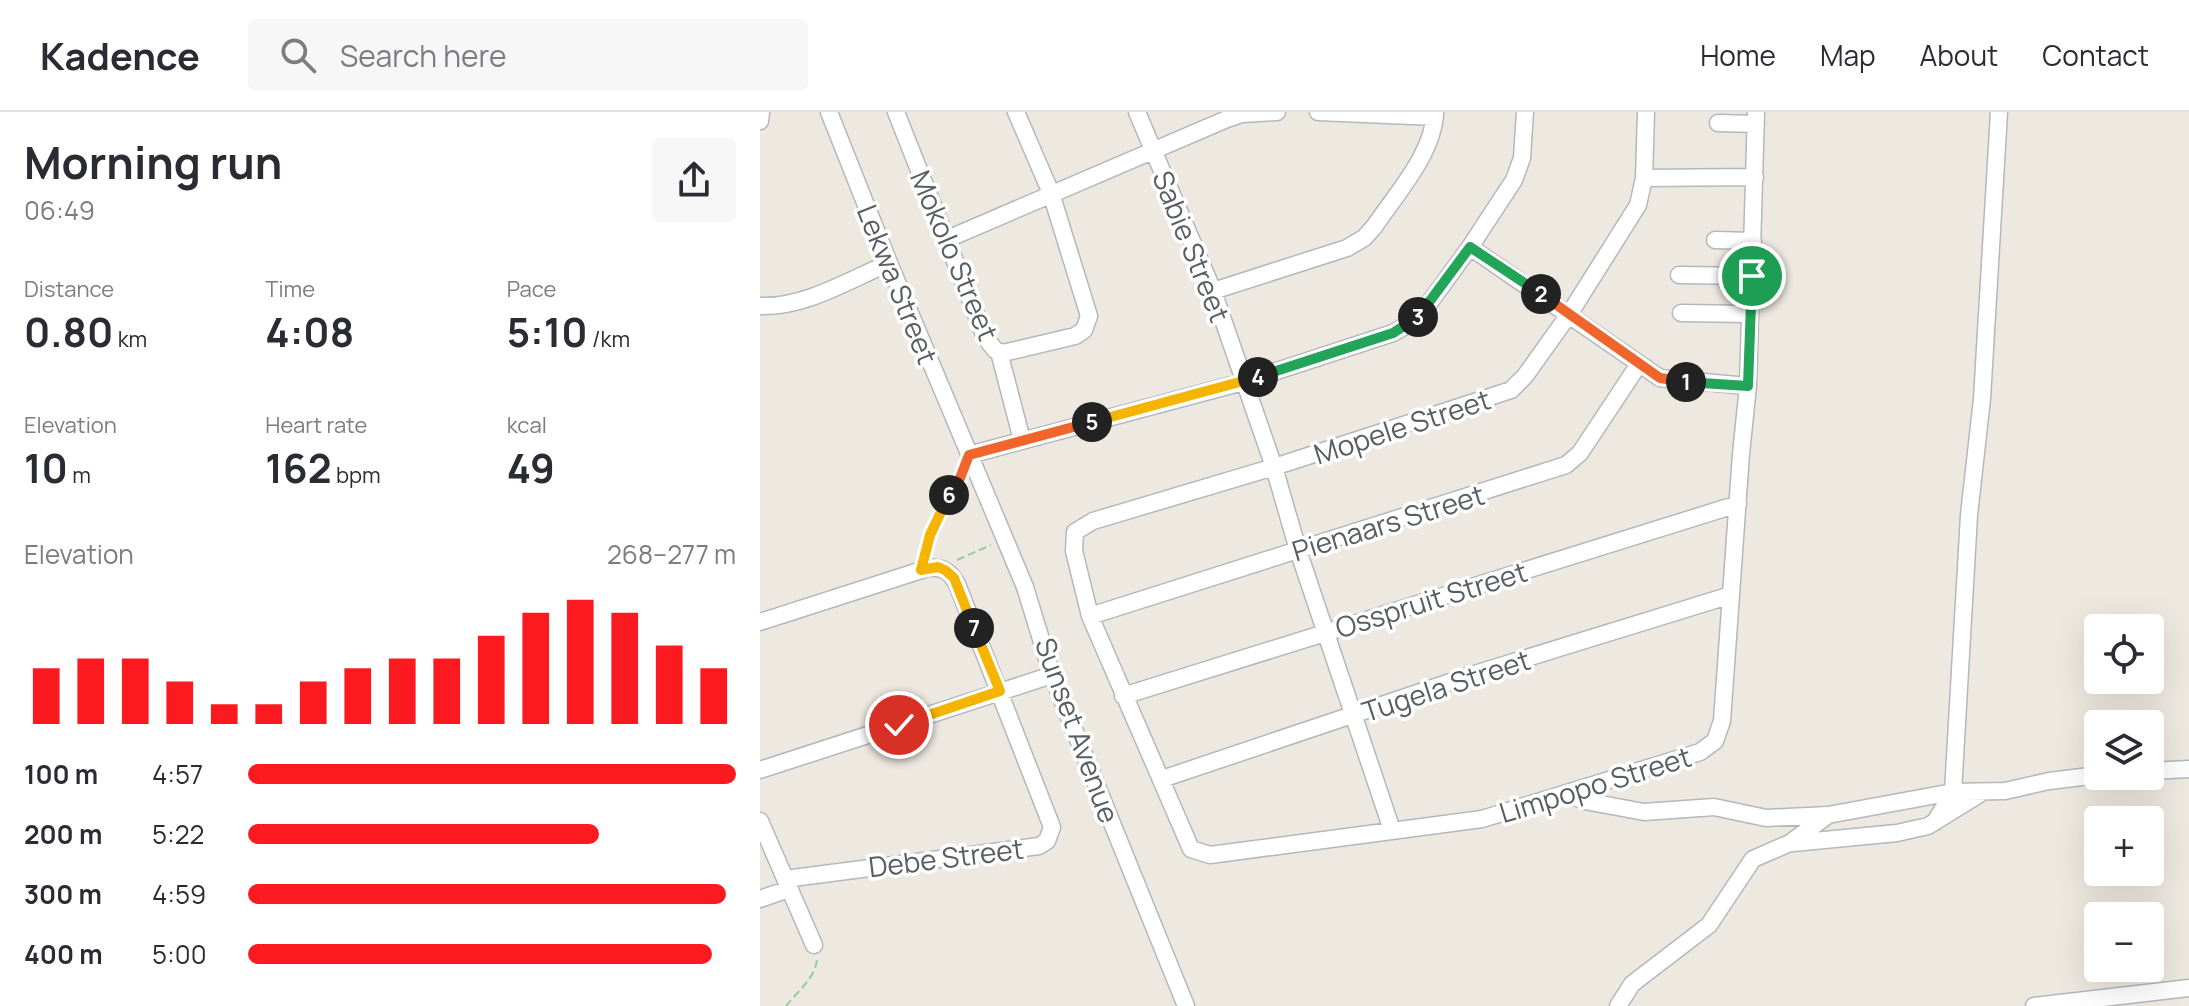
<!DOCTYPE html>
<html lang="en">
<head>
<meta charset="utf-8">
<style>
  body { margin:0; font-family:Manrope,sans-serif; background:#f7f7f7; color:#2b2b33; height:100vh; display:flex; flex-direction:column; font-size:30px; white-space:nowrap }
  * { box-sizing:border-box; margin:0 }
  p { font-size:26px; color:#7c7c81 }
  .icon { flex:none; width:44px; height:44px; fill:none; stroke:currentColor; stroke-width:2; stroke-linecap:round; stroke-linejoin:round }
  .map { position:relative; flex:1; overflow:hidden }
  .details { display:flex; flex-direction:column; background:#fff; width:760px }
  .details>* { flex:none }
  .fabs { position:absolute; left:1324px; top:502px; display:grid; gap:16px }
  .fabs a { display:grid; place-items:center; width:80px; height:80px; border-radius:8px; background:#fff; box-shadow:0 8px 32px #0002; font-size:40px }
  .pin { position:absolute; display:grid; place-items:center; width:68px; height:68px; color:#fff; margin:-34px; border:4px solid #fff; border-radius:50%; box-shadow:0 2px 8px #0007 }
  .km { position:absolute; width:40px; height:40px; margin:-20px; border-radius:50%; background:#222; color:#fff; font-size:22px; line-height:40px; text-align:center }
  .round { display:grid; place-items:center; flex:none; width:84px; height:84px; border-radius:8px; background:#f7f7f7 }
  .head { display:flex; align-items:center; justify-content:space-between; height:136px; padding:0 24px }
  h1 { font-size:44px; font-weight:700; line-height:60px }
  .metrics { display:grid; grid-template-columns:repeat(3,1fr); gap:12px; height:136px; padding:8px 24px }
  .metrics div { display:grid; align-content:center }
  .metrics b { font-size:40px; font-weight:700 }
  .metrics small { font-size:22px; font-weight:400 }
  .metrics p { font-size:22px }
  .chart { height:224px; padding:16px 24px }
  .chart p { display:flex; justify-content:space-between }
  .chart svg { width:100%; height:144px; margin-top:8px; stroke:#fa1a20; stroke-width:6 }
  ul { padding:0 24px; list-style:none; font-size:26px }
  li { display:grid; grid-template-columns:128px 96px 1fr; align-items:center; height:60px }
  li i { height:20px; border-radius:10px; background:#fa1a20 }
  header { display:flex; align-items:center; gap:48px; box-sizing:border-box; height:112px; padding:0 40px; background:#fff; border-bottom:2px solid #e1e1e2 }
  header strong { font-size:38px }
  nav { display:flex; gap:44px; margin-inline-start:auto; font-size:28px }
  .search { width:560px; height:72px; background:#f7f7f7; display:flex; align-items:center; gap:20px; box-sizing:border-box; padding:0 28px; border-radius:8px; color:#7c7c81; font-size:30px }
  main { display:flex; flex:1; min-height:0 }
  .map>svg:first-child { display:block }
  .lines { fill:none; stroke-linecap:round; stroke-linejoin:round }
  .minor-casing { stroke:#b3b8bc; stroke-width:19 }
  .path { stroke:#93cd9d; stroke-width:2; stroke-dasharray:8 4; stroke-linecap:butt }
  .minor { stroke:#fff; stroke-width:16 }
  .split-1-casing { stroke:#fff; stroke-width:16 }
  .split-2-casing { stroke:#fff; stroke-width:16 }
  .split-3-casing { stroke:#fff; stroke-width:16 }
  .split-4-casing { stroke:#fff; stroke-width:16 }
  .split-5-casing { stroke:#fff; stroke-width:16 }
  .split-6-casing { stroke:#fff; stroke-width:16 }
  .split-7-casing { stroke:#fff; stroke-width:16 }
  .split-8-casing { stroke:#fff; stroke-width:16 }
  .split-1 { stroke:#22a559; stroke-width:10 }
  .split-2 { stroke:#f0652b; stroke-width:10 }
  .split-3 { stroke:#22a559; stroke-width:10 }
  .split-4 { stroke:#22a559; stroke-width:10 }
  .split-5 { stroke:#f5b400; stroke-width:10 }
  .split-6 { stroke:#f0652b; stroke-width:10 }
  .split-7 { stroke:#f5b400; stroke-width:10 }
  .split-8 { stroke:#f5b400; stroke-width:10 }
  .labels { text-anchor:middle; dominant-baseline:central; stroke-width:7; stroke-linejoin:round; paint-order:stroke }
  .street-label { font-size:28px; fill:#595e63; stroke:#fff }
</style>
</head>
<body>
<header>
<strong>Kadence</strong>
<div class="search"><svg class="icon" aria-label="search" viewBox="0 0 24 24"><circle cx="10" cy="10" r="6"/><path d="M15 15l6 6"/></svg>Search here</div>
<nav><a>Home</a><a>Map</a><a>About</a><a>Contact</a></nav>
</header>
<main>
<section class="details">
<div class="head"><div><h1>Morning run</h1><p>06:49</p></div><a class="round"><svg class="icon" aria-label="share" viewBox="0 0 24 24"><path d="M12 15V3M7 8l5-5 5 5M5 13v7h14v-7"/></svg></a></div>
<div class="metrics">
<div><p>Distance</p><b>0.80<small> km</small></b></div>
<div><p>Time</p><b>4:08</b></div>
<div><p>Pace</p><b>5:10<small> /km</small></b></div>
</div>
<div class="metrics">
<div><p>Elevation</p><b>10<small> m</small></b></div>
<div><p>Heart rate</p><b>162<small> bpm</small></b></div>
<div><p>kcal</p><b>49</b></div>
</div>
<div class="chart"><p><span>Elevation</span>268–277 m</p>
<svg viewBox="0 0 160 44" preserveAspectRatio="none"><path d="M5 44V27M15 44V24M25 44V24M35 44V31M45 44V38M55 44V38M65 44V31M75 44V27M85 44V24M95 44V24M105 44V17M115 44V10M125 44V6M135 44V10M145 44V20M155 44V27"/></svg>
</div>
<ul>
<li><b>100 m</b>4:57<i style="width:100%"></i></li>
<li><b>200 m</b>5:22<i style="width:72%"></i></li>
<li><b>300 m</b>4:59<i style="width:98%"></i></li>
<li><b>400 m</b>5:00<i style="width:95%"></i></li>
</ul>
</section>
<div class="map">
<svg width="1429" height="894" viewBox="0 0 1429 894">
  <rect width="100%" height="100%" fill="#eee9e0"/>
  <g class="lines">
    <defs>
      <path id="minor" d="M 69,0 L 129,151 L 265,475 L 292,563 L 426,894
        M 136,0 L 225,225 L 235,238 L 243,241 L 315,224 L 324,218 L 329,204 L 291,81 L 256,0
        M 377,0 L 453,179 L 514,355 L 538,438 L 632,718
        M 558,0 L 675,5
        M 886,0 L 884,66 L 878,93 L 810,201 L 765,264 L 751,278 L 514,355 L 333,409 L 315,420 L 314,439 L 330,504 L 431,737 L 450,743 L 722,707 L 940,640 L 955,629 L 962,609 L 981,342 L 988,274 L 996,0
        M 0,9 L 1,0
        M 958,11 L 996,12
        M 884,66 L 995,65
        M 185,128 L 467,7 L 482,2 L 517,0
        M 955,128 L 993,129
        M 710,135 L 900,266 L 988,274
        M 919,163 L 992,164
        M 453,179 L 587,136 L 604,126 L 614,115 C 636,82 674,41 675,0
        M 0,194 C 44,196 89,168 129,151
        M 921,201 L 990,202
        M 239,240 L 262,328
        M 209,343 L 483,270 L 633,221 L 651,211 L 662,201 L 710,135 L 754,68 L 762,46 L 765,0
        M 330,504 L 806,353 L 820,341 L 879,252
        M 0,510 L 168,456 C 183,454 190,460 197,472 L 292,715 L 287,729 L 279,734 L 25,767
        M 363,584 L 978,392
        M 0,658 L 292,563
        M 1390,659 L 1429,657
        M 402,667 L 705,565 L 971,483
        M 807,682 L 825,689 L 884,700 L 954,695 L 1006,706 L 1068,703
        M 0,709 L 54,833
        M 1175,710 L 1193,680 L 1209,403 L 1222,287 L 1239,0
        M 1033,731 L 1137,721 L 1168,714 L 1223,680
        M 0,787 L 29,777
        M 858,894 L 872,872 L 949,813 L 993,747 L 1030,731 L 1068,703 L 1193,680 L 1245,679 L 1289,669 L 1338,663
        M 1274,894 L 1429,876"/>
    </defs>
    <use href="#minor" class="minor-casing"/>
    <path class="path" d="M 165,441 C 170,423 176,406 185,390 C 190,379 198,373 202,361
      M 197,448 L 231,433
      M 26,894 C 37,880 57,864 57,846"/>
    <use href="#minor" class="minor"/>
  </g>
  <g class="lines">
    <defs>
      <path id="split-1" d="M 926,270 L 988,274 L 992,164"/>
      <path id="split-2" d="M 781,182 L 900,266 L 926,270"/>
      <path id="split-3" d="M 658,205 L 710,135 L 781,182"/>
      <path id="split-4" d="M 498,265 L 633,221 L 658,205"/>
      <path id="split-5" d="M 332,310 L 498,265"/>
      <path id="split-6" d="M 189,383 L 197,374 L 209,343 L 332,310"/>
      <path id="split-7" d="M 189,383 L 170,423 L 161,458 L 178,455 L 185,458 L 194,466 L 214,516"/>
      <path id="split-8" d="M 139,613 L 240,579 L 214,516"/>
    </defs>
    <use href="#split-1" class="split-1-casing"/>
    <use href="#split-2" class="split-2-casing"/>
    <use href="#split-3" class="split-3-casing"/>
    <use href="#split-4" class="split-4-casing"/>
    <use href="#split-5" class="split-5-casing"/>
    <use href="#split-6" class="split-6-casing"/>
    <use href="#split-7" class="split-7-casing"/>
    <use href="#split-8" class="split-8-casing"/>
    <use href="#split-1" class="split-1"/>
    <use href="#split-2" class="split-2"/>
    <use href="#split-3" class="split-3"/>
    <use href="#split-4" class="split-4"/>
    <use href="#split-5" class="split-5"/>
    <use href="#split-6" class="split-6"/>
    <use href="#split-7" class="split-7"/>
    <use href="#split-8" class="split-8"/>
  </g>
  <g class="labels">
    <g class="street-label">
      <text transform="translate(432 134) rotate(68)">Sabie Street</text>
      <text transform="translate(195 143) rotate(67)">Mokolo Street</text>
      <text transform="translate(138 172) rotate(68)">Lekwa Street</text>
      <text transform="translate(642 314) rotate(-18)">Mopele Street</text>
      <text transform="translate(628 410) rotate(-17)">Pienaars Street</text>
      <text transform="translate(671 487) rotate(-17)">Osspruit Street</text>
      <text transform="translate(686 573) rotate(-18)">Tugela Street</text>
      <text transform="translate(318 618) rotate(70)">Sunset Avenue</text>
      <text transform="translate(835 672) rotate(-17)">Limpopo Street</text>
      <text transform="translate(186 745) rotate(-7)">Debe Street</text>
    </g>
  </g>
</svg>
<div class="fabs">
<a><svg class="icon" aria-label="locate" viewBox="0 0 24 24"><circle cx="12" cy="12" r="6"/><path d="M12 2v4M12 18v4M2 12h4M18 12h4"/></svg></a>
<a><svg class="icon" aria-label="layers" viewBox="0 0 24 24"><path d="M12 4l9 5-9 5-9-5zM3 14l9 5 9-5"/></svg></a>
<a>+</a>
<a>−</a>
</div>
<div class="pin" style="left:992px;top:164px;background:#1e9e55"><svg class="icon" aria-label="arrive" viewBox="0 0 24 24"><path d="M6 21V4h12l-3 4 3 4H6"/></svg></div>
<div class="pin" style="left:139px;top:613px;background:#d93025"><svg class="icon" aria-label="check" viewBox="0 0 24 24"><path d="M5 12l5 5 9-10"/></svg></div>
<b class="km" style="left:926px;top:270px">1</b>
<b class="km" style="left:781px;top:182px">2</b>
<b class="km" style="left:658px;top:205px">3</b>
<b class="km" style="left:498px;top:265px">4</b>
<b class="km" style="left:332px;top:310px">5</b>
<b class="km" style="left:189px;top:383px">6</b>
<b class="km" style="left:214px;top:516px">7</b>
</div>
</main>
</body>
</html>
